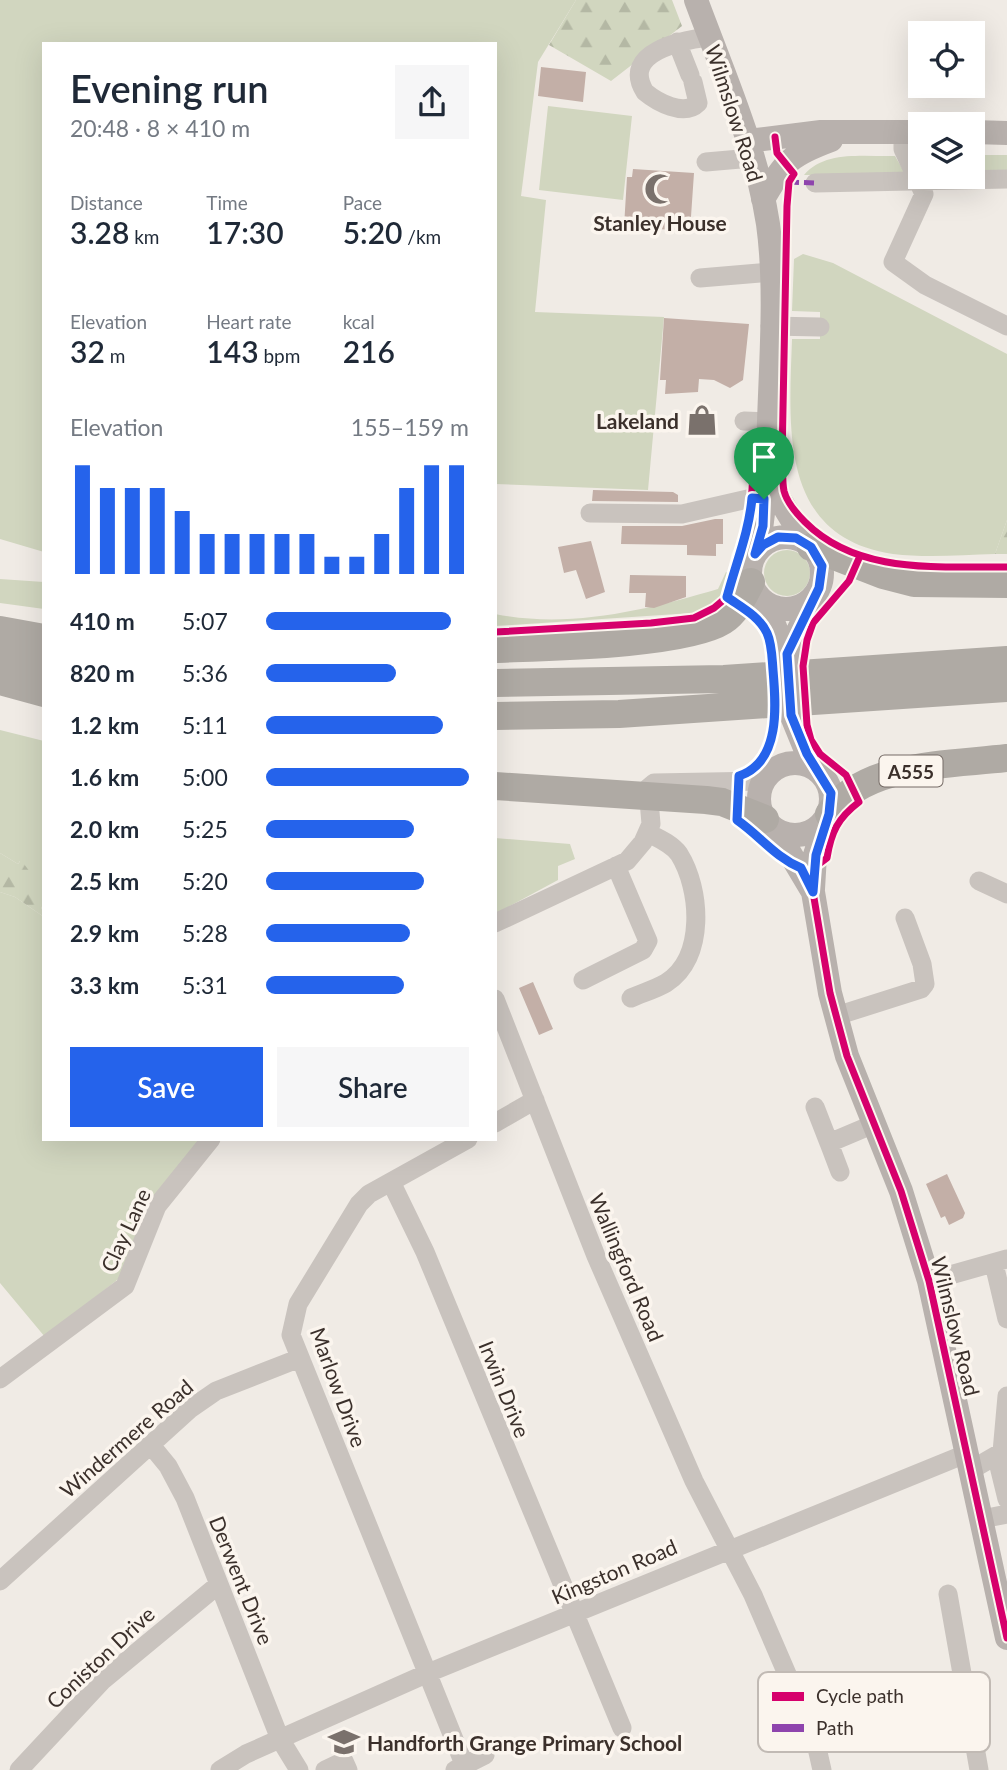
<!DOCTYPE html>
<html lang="en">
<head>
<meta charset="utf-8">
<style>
  body { margin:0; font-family:Lato,sans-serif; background:#f6f6f7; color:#1f2937; height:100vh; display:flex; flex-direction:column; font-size:26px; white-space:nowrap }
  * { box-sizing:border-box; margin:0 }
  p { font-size:23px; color:#747a83 }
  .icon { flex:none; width:38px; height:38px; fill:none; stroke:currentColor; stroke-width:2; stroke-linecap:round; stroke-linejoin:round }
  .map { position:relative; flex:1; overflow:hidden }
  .details { position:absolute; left:42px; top:42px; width:455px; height:1099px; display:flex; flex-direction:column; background:#fff; border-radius:0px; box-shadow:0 7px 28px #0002 }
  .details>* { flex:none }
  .buttons { position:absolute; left:908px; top:21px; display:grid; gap:14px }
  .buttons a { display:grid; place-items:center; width:77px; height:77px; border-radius:0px; background:#fff; box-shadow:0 7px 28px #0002; font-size:35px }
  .pin { position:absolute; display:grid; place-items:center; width:60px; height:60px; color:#fff; margin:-72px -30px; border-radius:50% 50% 50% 0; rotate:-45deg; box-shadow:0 0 7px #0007 }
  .pin .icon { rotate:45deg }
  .round { display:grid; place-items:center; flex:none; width:74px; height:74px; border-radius:0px; background:#f6f6f7 }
  .head { display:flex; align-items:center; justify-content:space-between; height:119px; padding:0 28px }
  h1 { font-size:38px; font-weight:600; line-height:52px }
  .stats { display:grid; grid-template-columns:repeat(3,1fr); gap:10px; height:119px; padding:7px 28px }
  .stats div { display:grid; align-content:center }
  .stats b { font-size:30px; font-weight:600 }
  .stats small { font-size:19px; font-weight:400 }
  .stats p { font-size:19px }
  .chart { height:196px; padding:14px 28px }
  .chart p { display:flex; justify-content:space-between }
  .chart svg { width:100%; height:126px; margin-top:7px; stroke:#2563eb; stroke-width:6 }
  .button { display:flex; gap:14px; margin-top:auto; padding:14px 28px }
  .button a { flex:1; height:80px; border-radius:0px; background:#2563eb; color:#fff; font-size:28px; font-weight:600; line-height:80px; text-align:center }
  .button a+a { background:#f6f6f7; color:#1f2937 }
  ul { padding:0 28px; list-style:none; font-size:23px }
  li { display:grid; grid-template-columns:112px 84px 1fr; align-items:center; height:52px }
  li i { height:18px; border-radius:9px; background:#2563eb }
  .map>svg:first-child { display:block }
  .green { fill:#d1d6bf }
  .forest { fill:url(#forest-firs) }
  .building { fill:#c3afa7 }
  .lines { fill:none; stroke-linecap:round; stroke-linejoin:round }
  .minor { stroke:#c9c3be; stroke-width:19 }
  .major { stroke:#b8b1ad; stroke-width:24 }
  .highway { stroke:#afaaa4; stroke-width:28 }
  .major-bridge { stroke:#b8b1ad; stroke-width:24 }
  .quiet { stroke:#8e44ad; stroke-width:5; stroke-dasharray:10 5; stroke-linecap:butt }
  .cycleway-casing { stroke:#fbf5ee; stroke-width:11 }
  .cycleway { stroke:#d6006c; stroke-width:7 }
  .route-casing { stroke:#fff; stroke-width:14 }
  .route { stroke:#2563eb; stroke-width:9 }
  .labels { text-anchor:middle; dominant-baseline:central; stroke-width:7; stroke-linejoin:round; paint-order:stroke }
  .shield { fill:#fbf5ee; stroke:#756b66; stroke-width:2 }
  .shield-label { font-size:19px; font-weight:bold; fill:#3b302b }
  .street-label { font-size:21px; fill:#3b302b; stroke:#fbf5ee }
  .poi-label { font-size:21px; font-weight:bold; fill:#3b302b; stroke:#fbf5ee }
  .key { fill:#fbf5ee; stroke:#c1bab4; stroke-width:2 }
  .key-label { font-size:19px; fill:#3b302b }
</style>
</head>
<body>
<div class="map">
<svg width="1007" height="1770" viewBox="0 0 1007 1770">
  <defs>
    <pattern id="forest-firs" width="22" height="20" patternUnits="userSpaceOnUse" patternTransform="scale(1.75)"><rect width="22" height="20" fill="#d1d6bf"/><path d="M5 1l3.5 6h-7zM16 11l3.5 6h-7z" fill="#b4b8a4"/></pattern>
  </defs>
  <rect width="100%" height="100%" fill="#f0ebe5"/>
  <path class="green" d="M 0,0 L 576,0 L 538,62 L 521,196 L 546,200 L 535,312 L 664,317 L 648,490 L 495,484 L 495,44 L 44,44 L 44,552 L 0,539 Z
    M 548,106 L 632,116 L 623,200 L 539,190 Z
    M 973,155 L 1007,155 L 1007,173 L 973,174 Z
    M 895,156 L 906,175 L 804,175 C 825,150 865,157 895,156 Z
    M 803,254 L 833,263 L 1007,354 L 1007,520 L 995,554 C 962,555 926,558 893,554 C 779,537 789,429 792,339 L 820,339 L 820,312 L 792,311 L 794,259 Z
    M764 573a23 23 0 1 1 46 0a23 23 0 1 1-46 0Z
    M 726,572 L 731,576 C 726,599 713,607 692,613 L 495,626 L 495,614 C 570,629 646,610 718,589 Z
    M 0,579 L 44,582 L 44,609 L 0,603 Z
    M 0,730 L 44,741 L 44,913 L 20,861 L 18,864 L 0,853 Z
    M 495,838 L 570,844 L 575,859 L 558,866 L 558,880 L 495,914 Z
    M 0,892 L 15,897 L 44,917 L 44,1139 L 200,1139 L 141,1213 L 126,1273 L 45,1337 L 0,1283 Z"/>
  <path class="forest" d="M 576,0 L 672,0 L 682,26 L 611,81 L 549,45 Z
    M 1007,520 L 1007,554 L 995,554 Z
    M 0,853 L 18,864 L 21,860 L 33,876 L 44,917 L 15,897 L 0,892 Z"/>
  <path class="building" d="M 541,67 L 586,72 L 583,102 L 538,96 Z
    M 633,169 L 694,173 L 690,231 L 624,227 L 627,177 L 632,177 Z
    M 664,318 L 749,324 L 743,380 L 730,388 L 714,380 L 699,379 L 698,392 L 665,394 L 666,380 L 660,380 Z
    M 593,490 L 673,492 L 678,495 L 678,502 L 592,501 Z
    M 715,519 L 723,519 L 723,544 L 716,544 L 716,556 L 687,555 L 687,545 L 621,544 L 622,526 L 682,526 Z
    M 591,541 L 605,592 L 586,599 L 576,570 L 564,573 L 558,547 Z
    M 630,575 L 686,576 L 686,597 L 654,608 L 645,607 L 646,593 L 629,593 Z
    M 533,982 L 553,1029 L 539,1035 L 519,988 Z
    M 947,1174 L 965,1213 L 963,1218 L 949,1225 L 945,1216 L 941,1218 L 926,1184 Z"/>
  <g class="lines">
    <path class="minor" d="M 677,42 L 690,75
      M 693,82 L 698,103 C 684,117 657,102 645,92 C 620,52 683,40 709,37
      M 903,131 L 903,149 L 924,194 L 893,262 L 925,285 L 1007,326
      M 706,162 L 752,158
      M 815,183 L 1007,179
      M 700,278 L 771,272
      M 770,326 L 820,327
      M 744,421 L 768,422
      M 590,513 L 682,514 L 752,498 L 764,499
      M 979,881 L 1007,894
      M 495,923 L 627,861 L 643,842 L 651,824 L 648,788 L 654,783 L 764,781
      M 583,980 L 643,950 L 648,941 L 616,866
      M 631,998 C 642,993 656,989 666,983 C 706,958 701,889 679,854 C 672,844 658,838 648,833
      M 495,999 L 596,1256 L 694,1481 L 753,1595 L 815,1739 L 822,1770
      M 836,1016 L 921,989 L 925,984 L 922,964 L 905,918
      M 815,1107 L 829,1143 L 874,1124
      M 495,1123 L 535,1100
      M 829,1143 L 840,1172
      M 392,1184 L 425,1252 L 622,1728
      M 994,1264 L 1007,1319
      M 929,1281 L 1007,1259
      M 0,1379 L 125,1286 L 157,1206 L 211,1139
      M 150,1444 L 168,1466 L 185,1498 L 280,1739 L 299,1770
      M 997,1458 L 1007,1499
      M 971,1470 L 1002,1452 L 1007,1396
      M 982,1519 L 1007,1514
      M 0,1581 L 190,1409 L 216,1391 L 300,1358
      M 948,1594 L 979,1770
      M 464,1764 L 291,1335 L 298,1304 L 359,1204 L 369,1194 L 468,1139
      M 19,1770 L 102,1681 L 218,1585
      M 220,1770 L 246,1754 L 428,1673 L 968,1453
      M 325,1770 L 344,1761 L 348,1770
      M 455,1770 L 485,1755"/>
    <path class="major" d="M 696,0 C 723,73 756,146 768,224 C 779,303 767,398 768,480 C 762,505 764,529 755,554
      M 973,132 L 1007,133
      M 748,141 L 821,132 L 920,132
      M 763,199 C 786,161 788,156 831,140
      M 768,480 L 806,543
      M750 573a36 36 0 1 1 72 0a36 36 0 1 1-72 0Z
      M 766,603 L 787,659
      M 787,654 L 815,596
      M 791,714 L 807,753 L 821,773
      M759 799a36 36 0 1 1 72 0a36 36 0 1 1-72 0Z
      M 776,830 L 813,892 L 830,993 L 847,1056 L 901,1191 L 929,1281 L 1007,1638
      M 813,889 L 815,855 L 827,818"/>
    <path class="highway" d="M 811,547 L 883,575 L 914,583 L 1007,584
      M 0,630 L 44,638
      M 495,649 C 546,647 685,645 723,621 C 737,612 744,595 751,582
      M 0,658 L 44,666
      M 0,681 L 44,693
      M 495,683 L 724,679 L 1007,660
      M 495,716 L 619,714 L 1007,688
      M 495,786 L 706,800 L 722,802 L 765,819
      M 829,814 C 863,762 951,765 1007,758"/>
    <path class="major-bridge" d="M 787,659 L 791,714"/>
    <path class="quiet" d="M 789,182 L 815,183"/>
    <defs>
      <path id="cycleway" d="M 775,137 L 777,153 L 794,174 L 789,182 L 787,206 L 782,459 C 783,470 782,481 784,491 C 787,503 797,514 805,522 C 858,575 937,566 1007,567
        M 727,597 C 741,607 759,616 767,633 C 772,644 772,658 773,670 C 776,705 781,762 739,776 L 737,820 C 760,835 775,858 801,868 L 813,892 L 830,993 L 847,1056 L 901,1191 L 929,1281 L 1007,1638
        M 495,632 L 651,623 L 694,618 L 714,608 L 727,597 L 737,555 L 746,537 L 750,519 L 754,460 L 782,459
        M 815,867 L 827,858 C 831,832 838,818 859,802 L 846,775 L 820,754 L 811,740 L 807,725 L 803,666 L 807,640 L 813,623 L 849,581 L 860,556"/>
    </defs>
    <use href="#cycleway" class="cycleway-casing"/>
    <use href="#cycleway" class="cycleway"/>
  </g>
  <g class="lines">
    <defs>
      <path id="route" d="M 752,498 L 764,499 L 763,526 L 755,554 L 763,545 L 778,537 L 796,538 L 811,547 L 822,566 L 819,588 L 787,654 L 791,715 L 807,754 L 831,793 L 829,814 L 816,855 L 813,892 L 801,868 C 775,857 760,836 737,820 L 739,776 C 781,762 776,705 773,670 C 772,658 772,644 767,633 C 759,616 741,607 727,597 C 736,563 749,532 752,498 Z"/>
    </defs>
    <use href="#route" class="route-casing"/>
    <use href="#route" class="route"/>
  </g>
  <defs>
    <symbol id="mosque-bare" viewBox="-9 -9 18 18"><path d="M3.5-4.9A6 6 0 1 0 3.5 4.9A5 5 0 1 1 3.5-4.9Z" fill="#7a716c" stroke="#fbf5ee" stroke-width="2.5" paint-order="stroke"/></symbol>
    <symbol id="shop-bare" viewBox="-9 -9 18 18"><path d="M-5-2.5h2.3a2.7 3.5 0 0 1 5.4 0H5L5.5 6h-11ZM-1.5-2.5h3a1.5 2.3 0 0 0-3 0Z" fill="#7a716c" stroke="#fbf5ee" stroke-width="2.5" paint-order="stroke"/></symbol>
    <symbol id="school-bare" viewBox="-9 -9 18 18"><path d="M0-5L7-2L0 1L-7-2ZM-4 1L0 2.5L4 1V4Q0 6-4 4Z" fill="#7a716c" stroke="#fbf5ee" stroke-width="2.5" paint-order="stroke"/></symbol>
  </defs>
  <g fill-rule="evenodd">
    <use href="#mosque-bare" x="638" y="167" width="44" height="44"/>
    <use href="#shop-bare" x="680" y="398" width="44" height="44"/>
    <use href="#school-bare" x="322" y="1720" width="44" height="44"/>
  </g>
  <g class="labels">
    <rect class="shield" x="879.5" y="755.5" width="63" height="31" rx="5"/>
    <g class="shield-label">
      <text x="911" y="771">A555</text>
    </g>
    <g class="street-label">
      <text transform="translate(735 113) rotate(72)">Wilmslow Road</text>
      <text transform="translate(125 1230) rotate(-65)">Clay Lane</text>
      <text transform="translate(627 1267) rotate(67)">Wallingford Road</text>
      <text transform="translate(956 1326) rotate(76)">Wilmslow Road</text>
      <text transform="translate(339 1387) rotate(70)">Marlow Drive</text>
      <text transform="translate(505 1389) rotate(68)">Irwin Drive</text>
      <text transform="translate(126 1438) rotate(-41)">Windermere Road</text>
      <text transform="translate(614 1571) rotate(-23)">Kingston Road</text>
      <text transform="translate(242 1580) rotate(68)">Derwent Drive</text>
      <text transform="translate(100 1657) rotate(-43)">Coniston Drive</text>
    </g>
    <g class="poi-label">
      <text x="660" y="222">Stanley House</text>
      <text x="679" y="420" text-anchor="end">Lakeland</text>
      <text x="367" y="1742" text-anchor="start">Handforth Grange Primary School</text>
    </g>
  </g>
  <rect x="758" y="1672" width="232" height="80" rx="10" class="key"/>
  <rect x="772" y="1692" width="32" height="9" fill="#d6006c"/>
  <rect x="772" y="1724" width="32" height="8" fill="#8e44ad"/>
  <g class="key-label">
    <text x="816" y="1703">Cycle path</text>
    <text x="816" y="1735">Path</text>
  </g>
</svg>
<div class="buttons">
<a><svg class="icon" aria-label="locate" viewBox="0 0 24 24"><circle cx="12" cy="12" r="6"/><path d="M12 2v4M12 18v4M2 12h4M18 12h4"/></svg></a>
<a><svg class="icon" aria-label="layers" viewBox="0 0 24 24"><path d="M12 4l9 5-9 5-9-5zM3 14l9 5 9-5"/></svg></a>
</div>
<div class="pin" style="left:764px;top:499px;background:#1e9e55"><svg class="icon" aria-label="arrive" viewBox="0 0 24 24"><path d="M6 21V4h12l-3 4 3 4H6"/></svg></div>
<section class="details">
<div class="head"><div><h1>Evening run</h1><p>20:48 · 8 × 410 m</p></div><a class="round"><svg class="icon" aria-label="share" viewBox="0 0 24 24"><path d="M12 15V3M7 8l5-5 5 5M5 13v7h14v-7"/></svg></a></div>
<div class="stats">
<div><p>Distance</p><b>3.28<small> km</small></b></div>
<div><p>Time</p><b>17:30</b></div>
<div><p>Pace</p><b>5:20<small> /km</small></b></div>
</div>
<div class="stats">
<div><p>Elevation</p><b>32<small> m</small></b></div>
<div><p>Heart rate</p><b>143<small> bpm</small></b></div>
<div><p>kcal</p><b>216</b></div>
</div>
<div class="chart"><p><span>Elevation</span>155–159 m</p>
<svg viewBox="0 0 160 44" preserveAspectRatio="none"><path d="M5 44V6M15 44V14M25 44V14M35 44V14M45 44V22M55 44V30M65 44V30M75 44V30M85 44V30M95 44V30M105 44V38M115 44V38M125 44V30M135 44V14M145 44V6M155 44V6"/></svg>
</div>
<ul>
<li><b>410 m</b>5:07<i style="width:91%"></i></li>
<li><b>820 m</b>5:36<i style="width:64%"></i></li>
<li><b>1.2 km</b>5:11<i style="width:87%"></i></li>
<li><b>1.6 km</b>5:00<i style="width:100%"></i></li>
<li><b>2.0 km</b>5:25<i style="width:73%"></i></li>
<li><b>2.5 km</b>5:20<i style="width:78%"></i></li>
<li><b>2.9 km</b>5:28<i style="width:71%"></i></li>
<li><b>3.3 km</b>5:31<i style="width:68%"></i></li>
</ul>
<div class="button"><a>Save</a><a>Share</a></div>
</section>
</div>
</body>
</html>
